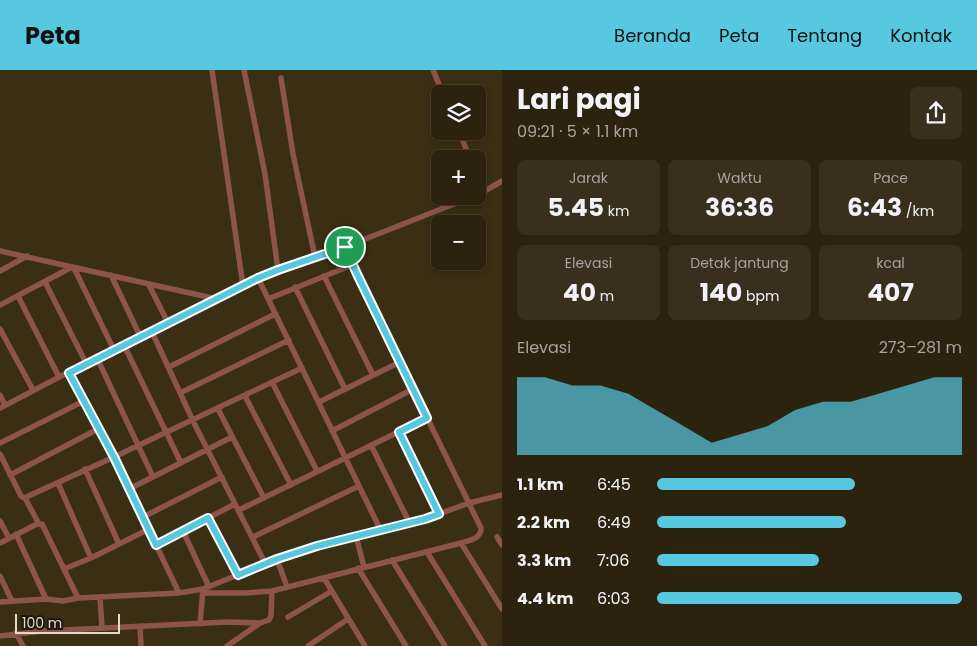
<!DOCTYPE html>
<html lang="id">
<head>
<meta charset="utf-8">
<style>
  body { margin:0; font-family:Poppins,sans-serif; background:#382f1c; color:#f1f3f6; height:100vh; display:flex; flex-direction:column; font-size:19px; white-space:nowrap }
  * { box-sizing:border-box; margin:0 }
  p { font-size:16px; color:#a6a49e }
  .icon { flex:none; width:28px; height:28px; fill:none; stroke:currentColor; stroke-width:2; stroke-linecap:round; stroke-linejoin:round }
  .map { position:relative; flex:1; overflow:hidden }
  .details { display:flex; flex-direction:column; background:#2c230e; width:475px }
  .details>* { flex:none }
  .controls { position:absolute; left:431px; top:15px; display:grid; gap:10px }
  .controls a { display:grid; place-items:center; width:55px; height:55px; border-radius:8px; background:#2c230e; box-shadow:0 2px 8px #0003,0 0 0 1px #48402e; font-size:25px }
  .scale { position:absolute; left:15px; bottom:12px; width:105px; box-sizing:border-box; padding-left:5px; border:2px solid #e2dbca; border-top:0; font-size:14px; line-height:18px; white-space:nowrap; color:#e2dbca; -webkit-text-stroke:4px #1d180c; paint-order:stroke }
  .pin { position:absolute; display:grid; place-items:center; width:42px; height:42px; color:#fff; margin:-21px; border:2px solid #fff; border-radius:50%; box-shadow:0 1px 5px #0007 }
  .round { display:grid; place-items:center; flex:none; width:52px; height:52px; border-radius:8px; background:#382f1c }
  .headline { display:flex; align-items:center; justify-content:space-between; height:85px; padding:0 15px }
  h1 { font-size:28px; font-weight:700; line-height:38px }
  .stats { display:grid; grid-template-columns:repeat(3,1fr); gap:8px; height:85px; padding:5px 15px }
  .stats div { display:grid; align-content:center; border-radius:8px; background:#382f1c; text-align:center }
  .stats b { font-size:25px; font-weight:700 }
  .stats small { font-size:14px; font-weight:400 }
  .stats p { font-size:14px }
  .chart { height:140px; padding:10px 15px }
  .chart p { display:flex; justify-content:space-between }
  .chart svg { width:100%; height:90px; margin-top:5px; fill:#56c9e1; opacity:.7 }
  ul { padding:0 15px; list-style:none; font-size:16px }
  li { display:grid; grid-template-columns:80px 60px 1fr; align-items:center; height:38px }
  li i { height:12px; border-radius:6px; background:#56c9e1 }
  header { display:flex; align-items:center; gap:30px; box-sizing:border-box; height:70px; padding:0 25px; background:#56c9e1; color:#111 }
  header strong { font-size:24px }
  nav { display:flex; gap:28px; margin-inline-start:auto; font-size:18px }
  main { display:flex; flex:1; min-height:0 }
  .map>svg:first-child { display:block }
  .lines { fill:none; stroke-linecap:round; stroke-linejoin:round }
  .street { stroke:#8e544c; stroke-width:5.5 }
  .route-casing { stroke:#fff; stroke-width:10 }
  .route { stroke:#56c9e1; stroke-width:6 }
</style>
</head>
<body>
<header>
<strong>Peta</strong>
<nav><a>Beranda</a><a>Peta</a><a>Tentang</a><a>Kontak</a></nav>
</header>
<main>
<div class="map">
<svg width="502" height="576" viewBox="0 0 502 576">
  <rect width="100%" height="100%" fill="#3a2f12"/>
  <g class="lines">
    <path class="street" d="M 212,0 L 243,216
      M 244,0 L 265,104 L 278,200
      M 433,0 L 443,24
      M 281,8 L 293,84 L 315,187
      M 459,61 L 470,89
      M 478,106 L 484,122
      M 478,125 L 502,111
      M 0,181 L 217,229
      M 74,198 L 114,280
      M 0,201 L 27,186
      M 111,205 L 140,266
      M 324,206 L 373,305
      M 258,208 L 380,459
      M 45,212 L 86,293
      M 149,215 L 168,253
      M 295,217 L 345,319
      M 18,226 L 59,307
      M 268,229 L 352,195
      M 0,235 L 72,197
      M 0,259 L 33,320
      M 152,262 L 193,351 L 265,493
      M 124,275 L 181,393
      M 97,288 L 153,407
      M 169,297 L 275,244
      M 69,303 L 114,387 L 302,298
      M 272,312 L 317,401
      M 180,323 L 289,270
      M 0,325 L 5,335
      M 245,326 L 291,415
      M 319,332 L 400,292
      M 0,338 L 86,293 L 258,208 L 278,200 L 345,177 L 474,126
      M 218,339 L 264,428
      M 332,361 L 413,319
      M 399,362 L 439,444
      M 0,373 L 84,331
      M 371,375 L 409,452
      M 0,384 L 21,426 L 24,428 L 114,387 L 179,523
      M 85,399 L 119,474
      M 10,405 L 98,359
      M 58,413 L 91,488
      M 129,419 L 232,367
      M 25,428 L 39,454
      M 239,440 L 427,348
      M 143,447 L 222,407
      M 208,449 L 238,505
      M 0,451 L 9,468
      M 183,461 L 209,517
      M 16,464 L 46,529
      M 356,466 L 364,497
      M 253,467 L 359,416
      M 497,467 L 502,475
      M 0,473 L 37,454 L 42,454 L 78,528
      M 461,473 L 502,539
      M 156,475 L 235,434
      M 427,482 L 485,576
      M 277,489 L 287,517
      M 392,490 L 445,576
      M 358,498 L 406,576
      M 64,499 L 91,488 L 149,459
      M 0,506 L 12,531
      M 324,508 L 365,576
      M 203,523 L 245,523 L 272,521 L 461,473 C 470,470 481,469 481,458 L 357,204 L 345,177
      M 100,527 L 102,558
      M 0,532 L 46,529 L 63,531 L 78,528 L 179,523 L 203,519 L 284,486 L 380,459 L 425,449 L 469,433 L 502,425
      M 288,547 L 332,521
      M 200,554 L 203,519
      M 140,556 L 141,576
      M 16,563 L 23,576
      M 0,566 L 43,561 L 228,552 L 260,553
      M 227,576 L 260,553 L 269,550 L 271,546 L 272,521
      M 308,576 L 348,549"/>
  </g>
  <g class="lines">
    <defs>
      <path id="route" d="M 345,177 L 357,204 L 427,348 L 399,362 L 439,444 L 425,449 L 317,476 L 277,489 L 238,505 L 208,448 L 156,475 L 114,387 L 69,303 L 258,208 L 278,200 Z"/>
    </defs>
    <use href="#route" class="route-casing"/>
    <use href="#route" class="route"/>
  </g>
</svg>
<div class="controls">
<a><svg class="icon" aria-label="layers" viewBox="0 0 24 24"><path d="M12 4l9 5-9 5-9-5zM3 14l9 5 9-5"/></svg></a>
<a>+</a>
<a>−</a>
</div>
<div class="scale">100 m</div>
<div class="pin" style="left:345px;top:177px;background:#1e9e55"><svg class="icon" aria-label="arrive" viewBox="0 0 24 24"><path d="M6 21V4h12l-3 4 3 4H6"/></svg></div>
</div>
<section class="details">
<div class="headline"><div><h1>Lari pagi</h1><p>09:21 · 5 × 1.1 km</p></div><a class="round"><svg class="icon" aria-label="share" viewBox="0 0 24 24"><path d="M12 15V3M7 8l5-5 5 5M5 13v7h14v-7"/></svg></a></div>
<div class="stats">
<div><p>Jarak</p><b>5.45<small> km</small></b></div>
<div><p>Waktu</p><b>36:36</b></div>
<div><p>Pace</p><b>6:43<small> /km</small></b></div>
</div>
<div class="stats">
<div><p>Elevasi</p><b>40<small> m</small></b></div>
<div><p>Detak jantung</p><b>140<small> bpm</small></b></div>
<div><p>kcal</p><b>407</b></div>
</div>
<div class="chart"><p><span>Elevasi</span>273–281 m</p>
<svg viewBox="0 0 160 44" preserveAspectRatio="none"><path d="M0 44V6L10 6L20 10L30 10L40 14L50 22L60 30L70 38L80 34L90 30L100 22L110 18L120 18L130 14L140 10L150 6L160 6V44z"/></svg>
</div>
<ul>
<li><b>1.1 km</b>6:45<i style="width:65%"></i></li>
<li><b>2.2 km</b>6:49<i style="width:62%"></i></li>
<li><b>3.3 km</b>7:06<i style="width:53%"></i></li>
<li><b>4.4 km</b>6:03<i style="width:100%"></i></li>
</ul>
</section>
</main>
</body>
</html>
